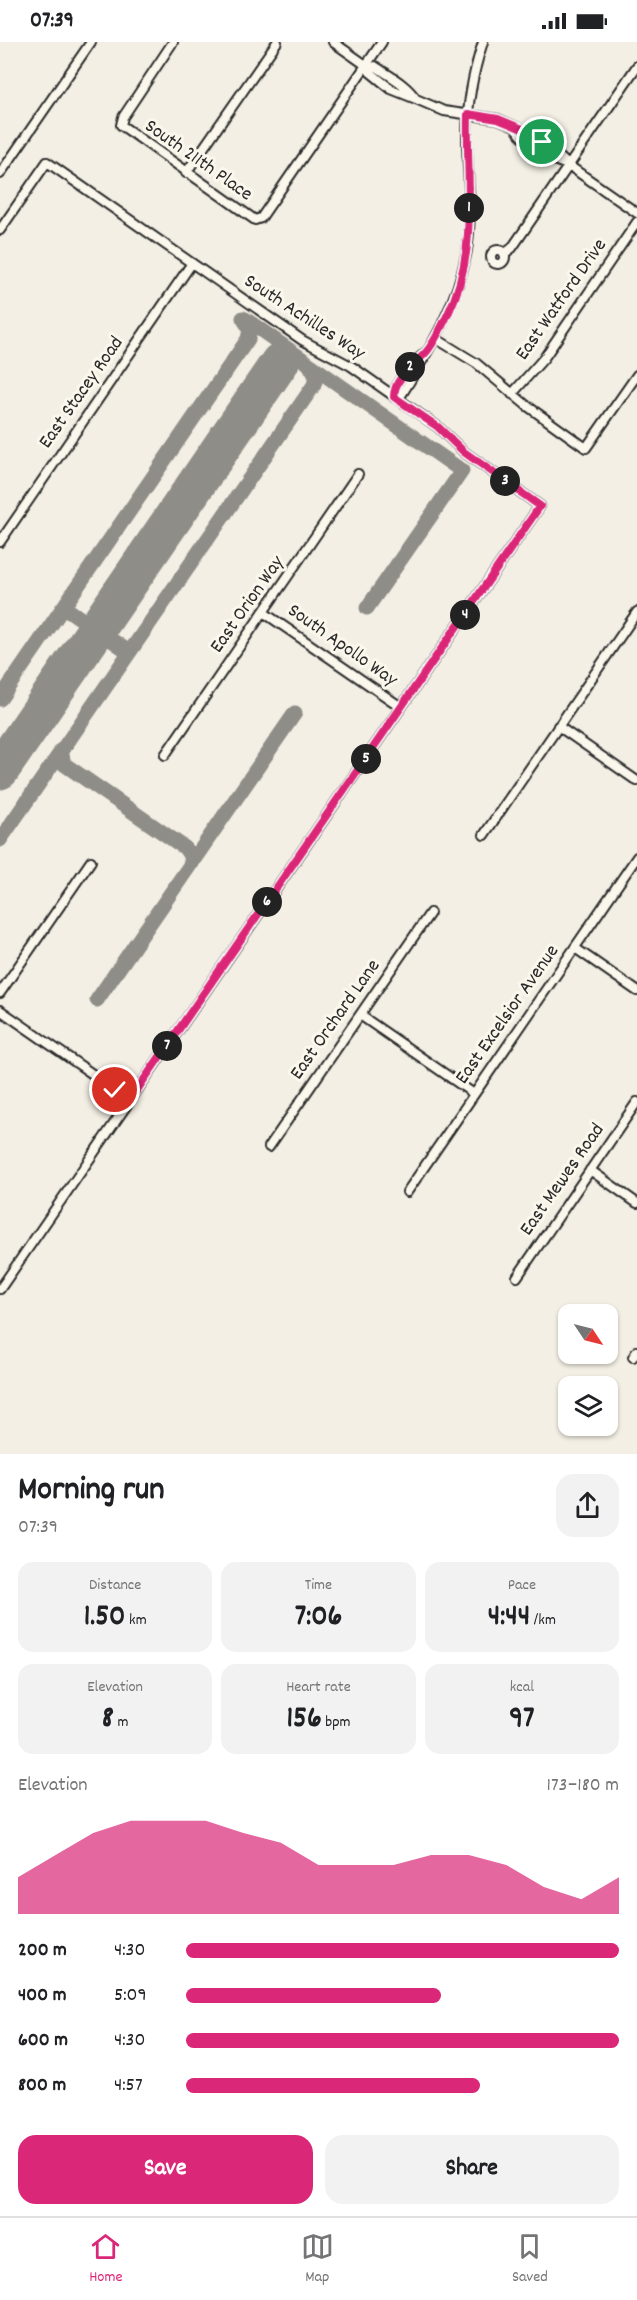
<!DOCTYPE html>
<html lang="en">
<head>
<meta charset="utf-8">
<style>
  body { margin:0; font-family:Dekko,sans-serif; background:#f2f2f2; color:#202124; height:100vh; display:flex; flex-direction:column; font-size:22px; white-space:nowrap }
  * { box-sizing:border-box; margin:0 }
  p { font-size:20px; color:#757577 }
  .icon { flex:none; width:33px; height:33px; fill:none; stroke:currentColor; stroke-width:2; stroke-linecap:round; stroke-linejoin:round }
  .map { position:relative; height:1412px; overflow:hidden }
  .drawer { display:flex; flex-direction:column; background:#fff; flex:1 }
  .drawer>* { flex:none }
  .needle { width:39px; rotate:125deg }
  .tools { position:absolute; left:558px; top:1262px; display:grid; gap:12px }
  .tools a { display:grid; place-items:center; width:60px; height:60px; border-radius:12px; background:#fff; box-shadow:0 2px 4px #0004; font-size:30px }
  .pin { position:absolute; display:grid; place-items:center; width:51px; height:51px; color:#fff; margin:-26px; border:3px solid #fff; border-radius:50%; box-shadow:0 2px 6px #0007 }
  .km { position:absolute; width:30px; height:30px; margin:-15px; border-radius:50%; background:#222; color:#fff; font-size:16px; line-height:30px; text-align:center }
  .round { display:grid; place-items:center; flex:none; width:63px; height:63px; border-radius:18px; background:#f2f2f2 }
  .overview { display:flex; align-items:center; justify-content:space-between; height:102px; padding:0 18px }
  h1 { font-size:33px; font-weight:800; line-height:45px }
  .figures { display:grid; grid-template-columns:repeat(3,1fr); gap:9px; height:102px; padding:6px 18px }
  .figures div { display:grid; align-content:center; border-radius:15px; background:#f2f2f2; text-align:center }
  .figures b { font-size:30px; font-weight:800 }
  .figures small { font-size:16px; font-weight:400 }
  .figures p { font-size:16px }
  .chart { height:168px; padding:12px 18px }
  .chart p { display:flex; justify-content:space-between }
  .chart svg { width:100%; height:108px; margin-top:6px; fill:#db2777; opacity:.7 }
  .primary-button { display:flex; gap:12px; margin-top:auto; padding:12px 18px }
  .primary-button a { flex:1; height:69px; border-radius:18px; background:#db2777; color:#fff; font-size:24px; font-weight:800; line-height:69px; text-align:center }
  .primary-button a+a { background:#f2f2f2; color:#202124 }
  ul { padding:0 18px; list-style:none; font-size:20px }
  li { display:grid; grid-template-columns:96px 72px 1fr; align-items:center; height:45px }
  li i { height:15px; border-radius:8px; background:#db2777 }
  .status { display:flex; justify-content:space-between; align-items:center; height:42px; padding:0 30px; background:#fff; direction:ltr }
  .status svg { height:16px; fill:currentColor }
  .tab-bar { display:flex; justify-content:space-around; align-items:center; height:84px; border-top:2px solid #e0e0e0; background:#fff; font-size:16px; color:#757577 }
  .tab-bar a { display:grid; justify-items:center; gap:3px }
  .tab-bar .current { color:#db2777 }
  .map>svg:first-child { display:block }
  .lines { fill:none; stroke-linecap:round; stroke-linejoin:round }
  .taxiway { stroke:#8f8d88; stroke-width:15 }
  .runway { stroke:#8f8d88; stroke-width:39 }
  .minor-casing { stroke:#2b2b2b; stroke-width:12 }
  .minor { stroke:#fbf7ec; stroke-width:8 }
  .route-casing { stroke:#fff; stroke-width:12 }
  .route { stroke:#db2777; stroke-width:8 }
  .labels { text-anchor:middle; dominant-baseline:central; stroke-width:6; stroke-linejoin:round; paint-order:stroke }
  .street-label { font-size:20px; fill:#2b2b2b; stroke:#fbf7ec }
</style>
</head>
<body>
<div class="status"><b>07:39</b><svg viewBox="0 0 49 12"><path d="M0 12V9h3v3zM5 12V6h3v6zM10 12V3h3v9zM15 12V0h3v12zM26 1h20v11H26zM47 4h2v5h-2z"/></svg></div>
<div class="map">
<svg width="637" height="1412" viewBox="0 0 637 1412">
  <rect width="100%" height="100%" fill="#f3efe4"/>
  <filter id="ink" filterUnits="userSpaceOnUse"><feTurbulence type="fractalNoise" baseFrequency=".0167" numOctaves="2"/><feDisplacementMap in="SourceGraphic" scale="12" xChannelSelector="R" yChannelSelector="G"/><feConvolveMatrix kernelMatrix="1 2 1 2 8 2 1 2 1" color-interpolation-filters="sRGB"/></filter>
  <g filter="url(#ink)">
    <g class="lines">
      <path class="taxiway" d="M 245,277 L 462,429 L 367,566
        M 64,565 L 129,610
        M 0,657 L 248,297 L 250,287 L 243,276
        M 61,708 L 64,722 L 185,806 L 191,815 L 191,822
        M 0,798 L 314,343 L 316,334 L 309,322
        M 97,958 L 295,671"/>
      <path class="runway" d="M 0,728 L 280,320"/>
      <defs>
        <path id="minor" d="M 173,0 L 123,75 L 121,83 L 255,178 L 261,176 L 382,0
          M 333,0 L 370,26
          M 375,24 C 391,35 406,42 416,57 L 391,47 L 370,30 L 371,26 Z
          M 416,57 L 444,69 L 498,77 L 537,94 L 568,123 L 637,171
          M 516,86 C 527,104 547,116 567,123
          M 186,131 L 277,0
          M 0,132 L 91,0
          M 0,188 L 47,120 L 302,298 L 351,324 L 438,385 L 464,410 L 540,464 L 0,1247
          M491 215a7 7 0 1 1 14 0a7 7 0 1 1-14 0Z
          M 504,212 L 512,206 L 637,24
          M 435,296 L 476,321 L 526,363 L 586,406 L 637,333
          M 426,310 C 414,320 394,338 394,355 L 402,352 C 430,307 458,262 467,208 C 473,171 467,132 467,94 C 467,61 473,31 483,0
          M 512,352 L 544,316 L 637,180
          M 0,500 L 192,221
          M 263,570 L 401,665
          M 558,684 L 637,739
          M 165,713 L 358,432
          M 484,793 L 637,570
          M 575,906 L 637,949
          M 0,951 L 91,819
          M 0,968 L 130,1058
          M 360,973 L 474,1052
          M 269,1105 L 430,871
          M 590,1128 L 637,1161
          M 407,1150 L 637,815
          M 517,1235 L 637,1060
          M 633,1315 L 637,1309"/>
      </defs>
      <use href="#minor" class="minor-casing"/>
      <use href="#minor" class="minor"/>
    </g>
  </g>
  <g class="lines" filter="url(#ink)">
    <defs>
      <path id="route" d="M 115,1048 L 130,1058 L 540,464 L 464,410 L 438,385 L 394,355 C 394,334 417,322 428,308 C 436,297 442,284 448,272 C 479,209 466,139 468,72 L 498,77 L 537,93 L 542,100"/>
    </defs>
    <use href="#route" class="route-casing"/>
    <use href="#route" class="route"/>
  </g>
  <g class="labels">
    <g class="street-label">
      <text transform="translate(198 119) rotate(35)">South 211th Place</text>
      <text transform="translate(562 258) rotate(-55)">East Watford Drive</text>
      <text transform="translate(304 276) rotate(33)">South Achilles Way</text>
      <text transform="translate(82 351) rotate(-55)">East Stacey Road</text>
      <text transform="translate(248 563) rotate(-55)">East Orion Way</text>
      <text transform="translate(342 604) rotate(35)">South Apollo Way</text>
      <text transform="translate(508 973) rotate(-55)">East Excelsior Avenue</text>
      <text transform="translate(336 978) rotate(-55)">East Orchard Lane</text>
      <text transform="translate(563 1138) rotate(-55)">East Mewes Road</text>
    </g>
  </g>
</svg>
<div class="tools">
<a><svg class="needle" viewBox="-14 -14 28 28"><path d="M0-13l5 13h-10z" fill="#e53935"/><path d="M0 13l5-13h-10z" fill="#757577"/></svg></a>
<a><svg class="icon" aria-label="layers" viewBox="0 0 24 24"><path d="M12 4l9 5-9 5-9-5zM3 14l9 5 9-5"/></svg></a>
</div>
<div class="pin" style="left:542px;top:100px;background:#1e9e55"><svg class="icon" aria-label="arrive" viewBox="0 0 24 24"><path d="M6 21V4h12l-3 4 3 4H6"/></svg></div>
<div class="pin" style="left:115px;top:1048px;background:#d93025"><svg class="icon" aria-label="check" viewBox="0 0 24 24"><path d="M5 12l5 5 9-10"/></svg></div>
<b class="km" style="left:469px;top:166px">1</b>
<b class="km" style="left:410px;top:325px">2</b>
<b class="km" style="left:505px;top:439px">3</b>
<b class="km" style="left:465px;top:573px">4</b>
<b class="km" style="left:366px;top:717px">5</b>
<b class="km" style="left:267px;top:860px">6</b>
<b class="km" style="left:167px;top:1004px">7</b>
</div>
<section class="drawer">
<div class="overview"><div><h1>Morning run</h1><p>07:39</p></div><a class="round"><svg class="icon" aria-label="share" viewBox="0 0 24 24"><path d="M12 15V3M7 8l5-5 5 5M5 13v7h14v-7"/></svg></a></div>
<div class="figures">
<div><p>Distance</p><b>1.50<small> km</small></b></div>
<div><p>Time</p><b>7:06</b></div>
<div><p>Pace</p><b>4:44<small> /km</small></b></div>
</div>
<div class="figures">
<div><p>Elevation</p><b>8<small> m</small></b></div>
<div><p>Heart rate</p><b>156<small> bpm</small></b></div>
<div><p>kcal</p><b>97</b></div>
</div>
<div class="chart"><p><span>Elevation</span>173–180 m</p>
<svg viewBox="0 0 160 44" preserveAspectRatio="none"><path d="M0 44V29L10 20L20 11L30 6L40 6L50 6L60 11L70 15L80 24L90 24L100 24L110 20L120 20L130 24L140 33L150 38L160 29V44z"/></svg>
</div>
<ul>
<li><b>200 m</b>4:30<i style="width:100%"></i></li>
<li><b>400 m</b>5:09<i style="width:59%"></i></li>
<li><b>600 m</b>4:30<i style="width:100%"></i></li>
<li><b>800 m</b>4:57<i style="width:68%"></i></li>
</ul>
<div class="primary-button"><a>Save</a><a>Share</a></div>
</section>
<nav class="tab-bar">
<a class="current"><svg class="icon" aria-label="home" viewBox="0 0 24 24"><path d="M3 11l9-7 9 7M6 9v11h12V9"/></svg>Home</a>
<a><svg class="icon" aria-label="map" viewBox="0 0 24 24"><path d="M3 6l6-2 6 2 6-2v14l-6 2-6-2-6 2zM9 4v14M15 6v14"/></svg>Map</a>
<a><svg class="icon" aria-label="saved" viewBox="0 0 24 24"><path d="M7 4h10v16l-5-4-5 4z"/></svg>Saved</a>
</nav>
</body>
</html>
